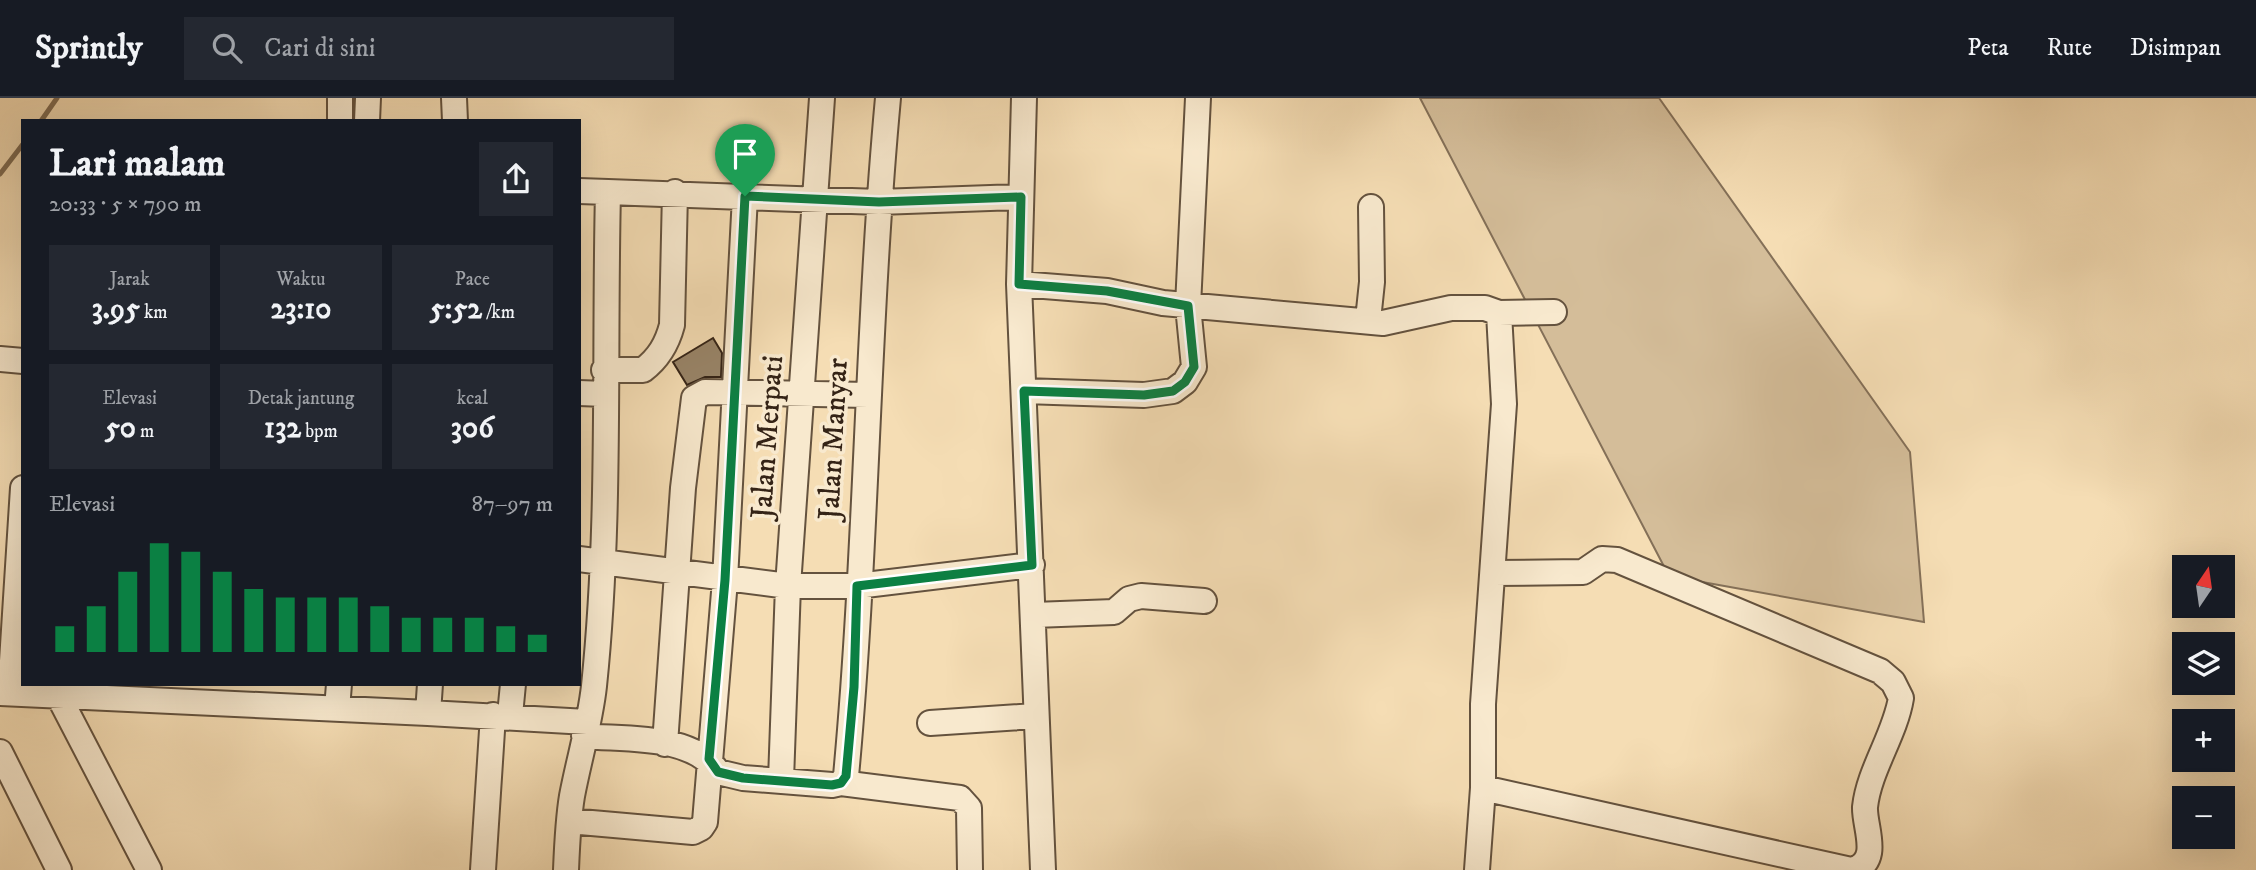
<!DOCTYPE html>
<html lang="id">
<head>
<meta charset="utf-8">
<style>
  body { margin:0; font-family:"IM FELL DW Pica",serif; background:#242831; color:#f1f3f6; height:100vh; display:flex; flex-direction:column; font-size:26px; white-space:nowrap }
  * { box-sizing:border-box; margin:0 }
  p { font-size:23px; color:#9ea1a6 }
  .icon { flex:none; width:38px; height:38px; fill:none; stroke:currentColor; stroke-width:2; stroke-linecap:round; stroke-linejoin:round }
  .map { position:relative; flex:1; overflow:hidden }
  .panel { position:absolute; left:21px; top:21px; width:560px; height:567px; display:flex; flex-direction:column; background:#171b24; border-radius:0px; box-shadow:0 7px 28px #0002 }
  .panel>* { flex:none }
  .needle { width:46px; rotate:13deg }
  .fabs { position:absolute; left:2172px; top:457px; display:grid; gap:14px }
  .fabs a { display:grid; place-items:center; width:63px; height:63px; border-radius:0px; background:#171b24; box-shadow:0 7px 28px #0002; font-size:35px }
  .pin { position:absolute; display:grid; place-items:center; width:60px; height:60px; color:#fff; margin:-72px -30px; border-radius:50% 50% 50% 0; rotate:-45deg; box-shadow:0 0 7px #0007 }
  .pin .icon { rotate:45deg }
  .round { display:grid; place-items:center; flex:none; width:74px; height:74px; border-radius:0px; background:#242831 }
  .headline { display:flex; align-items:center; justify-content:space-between; height:119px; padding:0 28px }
  h1 { font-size:38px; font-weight:700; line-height:52px }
  .figures { display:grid; grid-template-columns:repeat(3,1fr); gap:10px; height:119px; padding:7px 28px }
  .figures div { display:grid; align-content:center; border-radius:0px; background:#242831; text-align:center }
  .figures b { font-size:30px; font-weight:700 }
  .figures small { font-size:19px; font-weight:400 }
  .figures p { font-size:19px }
  .chart { height:196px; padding:14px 28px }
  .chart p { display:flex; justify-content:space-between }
  .chart svg { width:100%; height:126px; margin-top:7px; stroke:#0b8043; stroke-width:6 }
  header { display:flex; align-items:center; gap:42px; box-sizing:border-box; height:98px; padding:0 35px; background:#171b24; border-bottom:2px solid #363941 }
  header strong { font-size:33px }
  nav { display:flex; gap:38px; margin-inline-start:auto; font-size:24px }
  .search { width:490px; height:63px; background:#242831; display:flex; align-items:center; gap:18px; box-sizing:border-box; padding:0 24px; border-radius:0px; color:#9ea1a6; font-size:26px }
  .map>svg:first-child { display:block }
  .green { fill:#d4bd99; stroke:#847058; stroke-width:2 }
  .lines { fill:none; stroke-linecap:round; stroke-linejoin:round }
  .stream { stroke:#806d54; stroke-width:5 }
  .building { fill:#988468; stroke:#342316; stroke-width:2 }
  .minor-casing { stroke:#64523e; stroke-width:28 }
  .minor { stroke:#f8e9ce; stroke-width:24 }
  .route-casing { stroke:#fff; stroke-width:14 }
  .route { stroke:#0b8043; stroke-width:9 }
  .labels { text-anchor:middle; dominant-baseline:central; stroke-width:7; stroke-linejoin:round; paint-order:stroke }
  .street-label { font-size:30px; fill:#342316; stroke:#f8e9ce }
</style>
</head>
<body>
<header>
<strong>Sprintly</strong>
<div class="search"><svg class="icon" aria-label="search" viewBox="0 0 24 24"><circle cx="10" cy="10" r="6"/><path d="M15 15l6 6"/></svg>Cari di sini</div>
<nav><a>Peta</a><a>Rute</a><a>Disimpan</a></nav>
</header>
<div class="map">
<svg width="2256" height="772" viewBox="0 0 2256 772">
  <rect width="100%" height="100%" fill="#f5ddb4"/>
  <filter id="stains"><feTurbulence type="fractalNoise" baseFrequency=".00286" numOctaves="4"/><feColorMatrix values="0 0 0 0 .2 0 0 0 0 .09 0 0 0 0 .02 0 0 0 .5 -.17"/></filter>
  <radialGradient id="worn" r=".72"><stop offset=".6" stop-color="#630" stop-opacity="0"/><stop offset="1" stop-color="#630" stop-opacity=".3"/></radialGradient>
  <path class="green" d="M 1420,0 L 1659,0 L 1910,354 L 1924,524 L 1669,478 Z"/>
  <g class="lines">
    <path class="stream" d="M 41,23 L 57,0
      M 0,76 L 23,46"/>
  </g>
  <path class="building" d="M 713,240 L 722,255 L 721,279 L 705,279 L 687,287 L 673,264 Z"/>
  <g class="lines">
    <defs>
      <path id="minor" d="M 454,0 L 455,23
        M 1024,0 L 1019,186 L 1043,772
        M 340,23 L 340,0
        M 367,23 L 368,0
        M 579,93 L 608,94
        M 1019,186 L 1107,193 L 1163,205 L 1383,225 L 1451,210 L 1485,210 L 1499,215 L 1504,306 L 1483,606 L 1483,690 L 1477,772
        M 1499,215 L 1554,214
        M 1368,222 L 1372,184 L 1371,109
        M 0,261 L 23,263
        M 604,272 L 643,272 C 659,260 667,246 672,227 L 675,94
        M 1024,293 L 1144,297 L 1173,293 L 1185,284 L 1194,269 L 1188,208 L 1198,0
        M 579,295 L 605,296
        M 579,461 L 788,488 L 857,488 L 1032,467
        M 1493,475 L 1583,474 L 1602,461 L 1617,462 L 1880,573 L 1893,584 L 1901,600 C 1895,637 1869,672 1865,709 C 1864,729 1882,763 1853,772
        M 1034,517 L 1114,514 L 1129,501 L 1141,498 L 1204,503
        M 0,595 L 428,615 L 430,586
        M 10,595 L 23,390
        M 58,597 L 149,772
        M 337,611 L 339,586
        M 428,615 L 587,624
        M 510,617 L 513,586
        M 930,625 L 1035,618
        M 584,638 C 626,642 692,636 718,674 L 743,680 L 832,687 L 841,685 L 960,700 L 969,710 L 970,772
        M 665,646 L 683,390 L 694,300 L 705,294 L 868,297
        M 0,654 L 59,772
        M 781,682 L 788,488 L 822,0
        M 841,685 L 846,678 C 867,453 867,226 888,0
        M 1483,690 L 1851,772
        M 569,723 L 693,734 L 701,730 L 705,724 L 725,482 L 745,98
        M 483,772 L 493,617
        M 566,772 C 567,747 568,722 572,698 C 579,661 590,625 594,588 C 611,424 604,258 608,94 L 879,104 L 1021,99"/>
    </defs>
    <use href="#minor" class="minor-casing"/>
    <use href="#minor" class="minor"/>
  </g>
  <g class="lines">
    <defs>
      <path id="route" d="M 745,98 L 879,104 L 1021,99 L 1019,186 L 1107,193 L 1188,208 L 1194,269 L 1185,284 L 1173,293 L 1144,297 L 1024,293 L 1032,467 L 857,488 L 854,589 L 846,678 L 841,685 L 832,687 L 743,680 L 718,674 L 709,661 L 725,482 Z"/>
    </defs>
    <use href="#route" class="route-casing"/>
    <use href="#route" class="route"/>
  </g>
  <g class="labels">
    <g class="street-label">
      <text transform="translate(768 339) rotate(-86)">Jalan Merpati</text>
      <text transform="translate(834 341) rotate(-87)">Jalan Manyar</text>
    </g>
  </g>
  <rect width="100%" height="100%" filter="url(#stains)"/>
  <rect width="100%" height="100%" fill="url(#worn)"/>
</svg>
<div class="fabs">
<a><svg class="needle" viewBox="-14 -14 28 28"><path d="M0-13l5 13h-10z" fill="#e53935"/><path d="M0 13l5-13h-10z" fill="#9ea1a6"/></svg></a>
<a><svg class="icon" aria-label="layers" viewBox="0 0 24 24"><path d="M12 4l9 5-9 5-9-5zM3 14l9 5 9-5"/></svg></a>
<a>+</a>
<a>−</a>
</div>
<div class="pin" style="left:745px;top:98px;background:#1e9e55"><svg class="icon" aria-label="arrive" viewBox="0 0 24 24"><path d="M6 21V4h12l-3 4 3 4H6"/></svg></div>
<section class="panel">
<div class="headline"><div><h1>Lari malam</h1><p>20:33 · 5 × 790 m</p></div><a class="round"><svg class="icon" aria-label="share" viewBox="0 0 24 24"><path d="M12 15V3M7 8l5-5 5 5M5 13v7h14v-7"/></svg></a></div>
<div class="figures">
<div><p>Jarak</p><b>3.95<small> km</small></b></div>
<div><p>Waktu</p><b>23:10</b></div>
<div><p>Pace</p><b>5:52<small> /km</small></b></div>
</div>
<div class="figures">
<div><p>Elevasi</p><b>50<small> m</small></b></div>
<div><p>Detak jantung</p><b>132<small> bpm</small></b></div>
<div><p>kcal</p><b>306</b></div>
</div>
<div class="chart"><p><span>Elevasi</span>87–97 m</p>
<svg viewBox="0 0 160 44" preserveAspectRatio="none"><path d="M5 44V35M15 44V28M25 44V16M35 44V6M45 44V9M55 44V16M65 44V22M75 44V25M85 44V25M95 44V25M105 44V28M115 44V32M125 44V32M135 44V32M145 44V35M155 44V38"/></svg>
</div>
</section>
</div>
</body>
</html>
